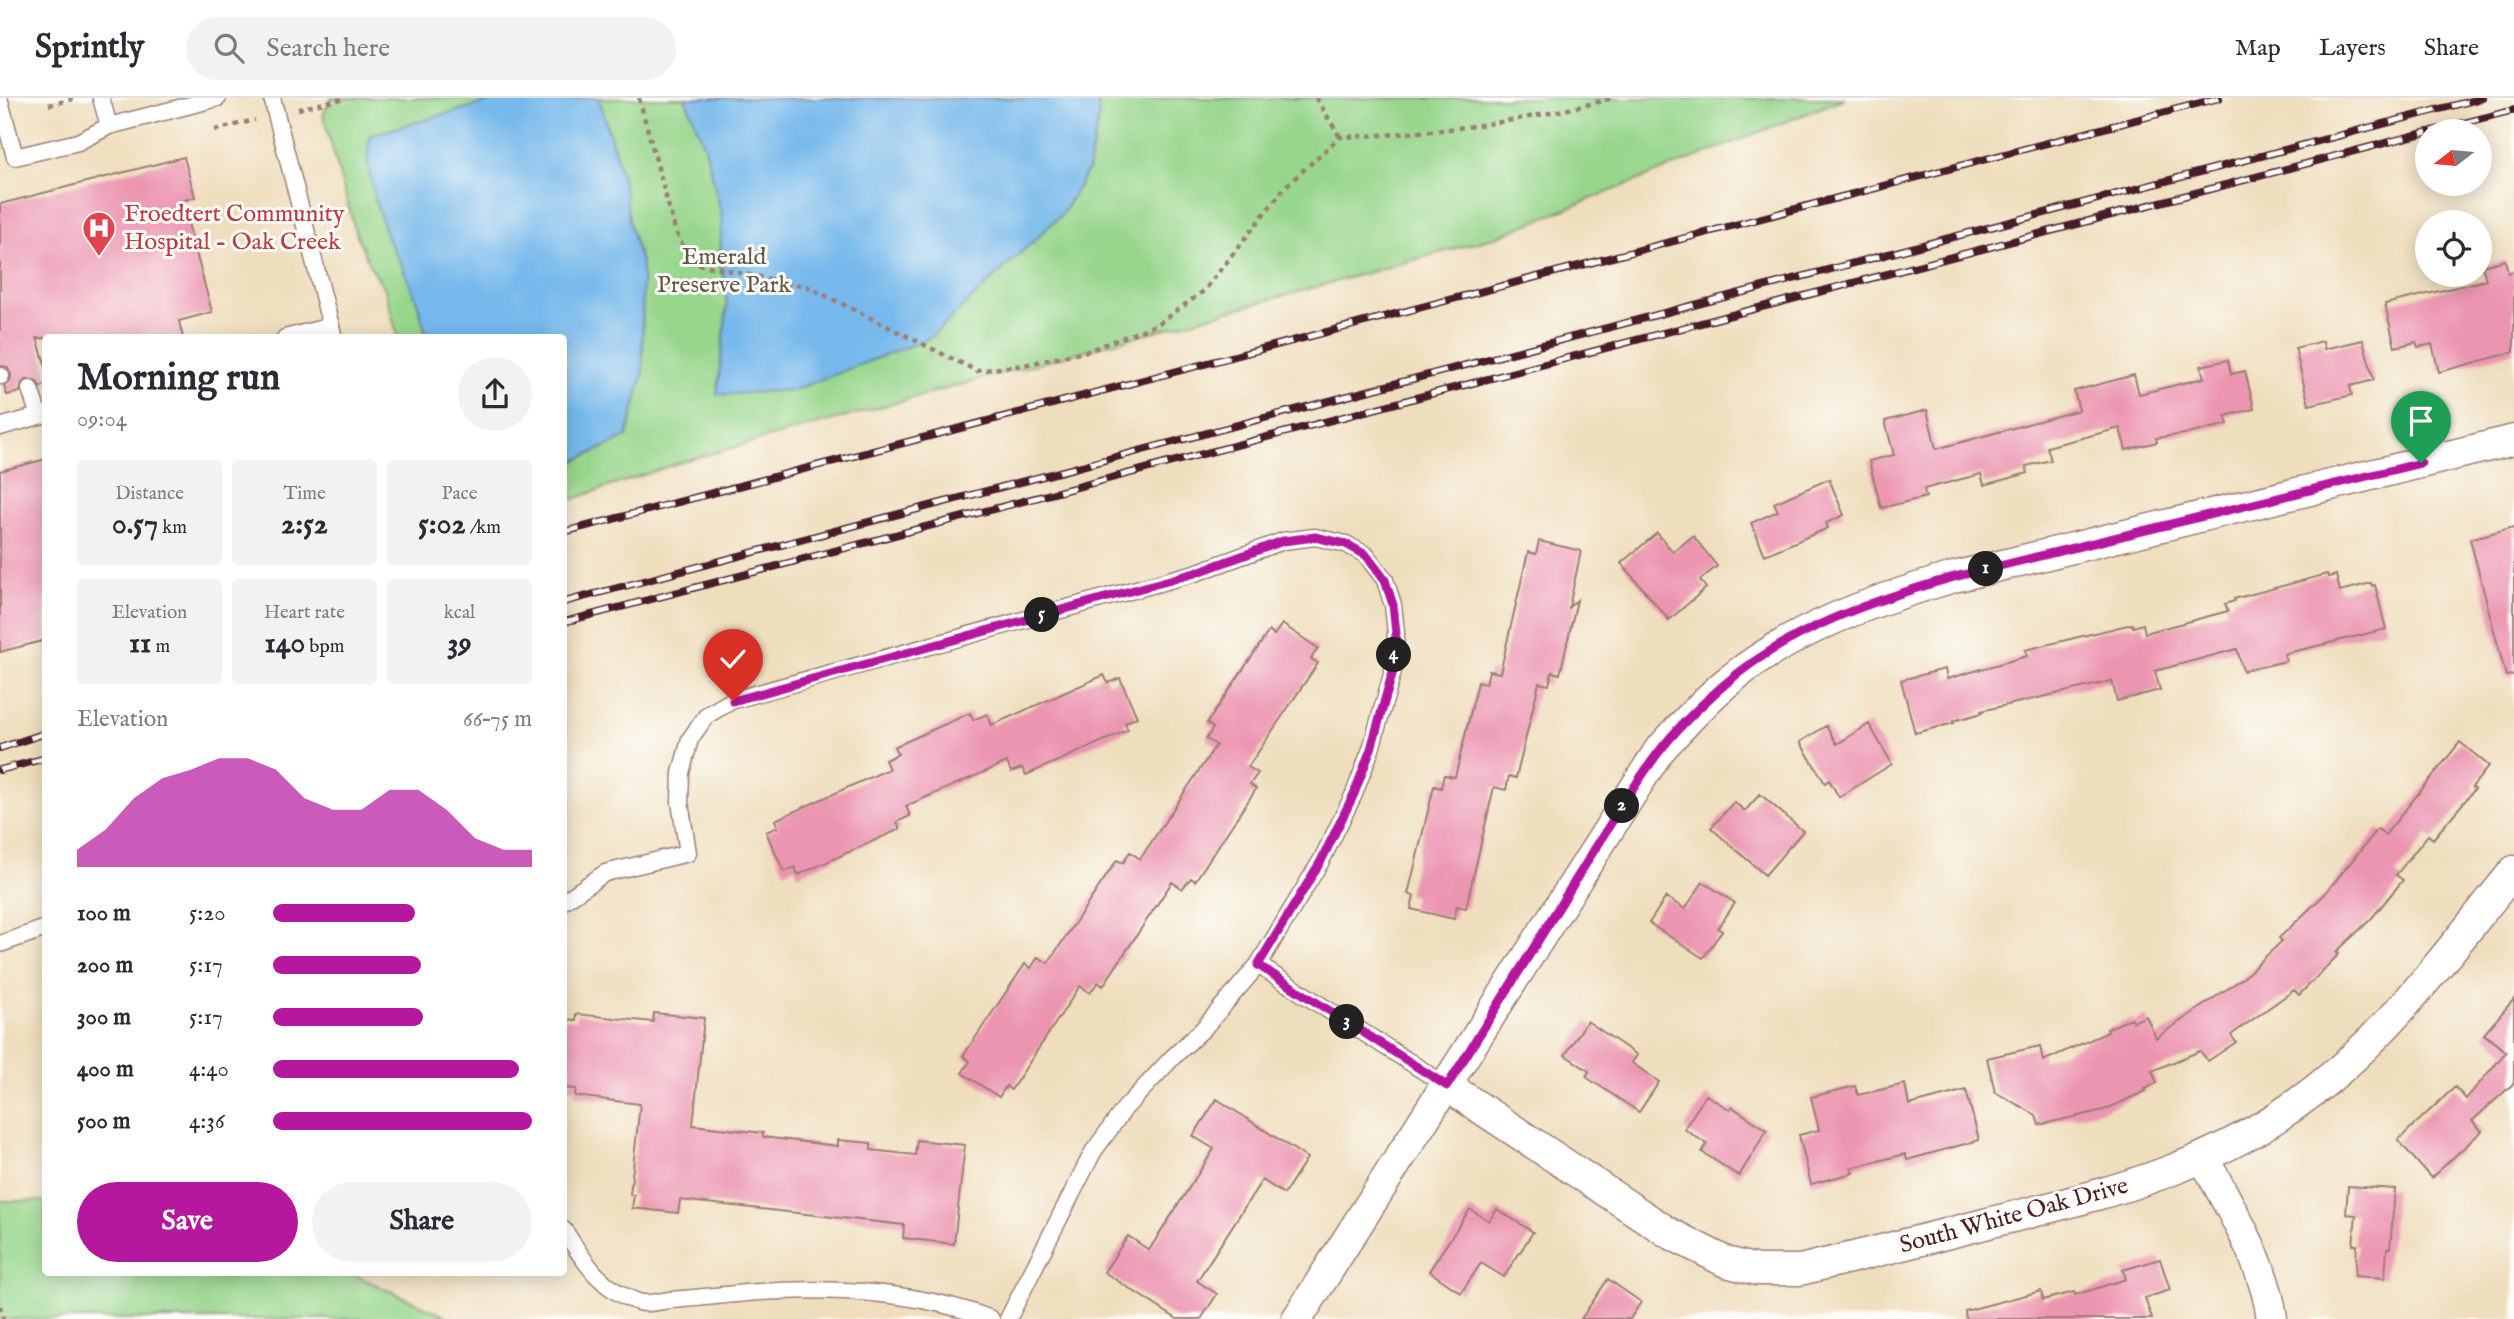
<!DOCTYPE html>
<html lang="en">
<head>
<meta charset="utf-8">
<style>
  body { margin:0; font-family:"IM FELL English",serif; background:#f2f2f3; color:#2b2b33; height:100vh; display:flex; flex-direction:column; font-size:26px; white-space:nowrap }
  * { box-sizing:border-box; margin:0 }
  p { font-size:23px; color:#7c7c81 }
  .icon { flex:none; width:38px; height:38px; fill:none; stroke:currentColor; stroke-width:2; stroke-linecap:round; stroke-linejoin:round }
  .map { position:relative; flex:1; overflow:hidden }
  .side { position:absolute; left:42px; top:236px; width:525px; height:942px; display:flex; flex-direction:column; background:#fff; border-radius:7px; box-shadow:0 4px 18px #0003 }
  .side>* { flex:none }
  .needle { width:46px; rotate:254deg }
  .tools { position:absolute; left:2415px; top:21px; display:grid; gap:14px }
  .tools a { display:grid; place-items:center; width:77px; height:77px; border-radius:50%; background:#fff; box-shadow:0 4px 18px #0003; font-size:35px }
  .pin { position:absolute; display:grid; place-items:center; width:60px; height:60px; color:#fff; margin:-72px -30px; border-radius:50% 50% 50% 0; rotate:-45deg; box-shadow:0 0 7px #0007 }
  .pin .icon { rotate:45deg }
  .km { position:absolute; width:35px; height:35px; margin:-18px; border-radius:50%; background:#222; color:#fff; font-size:19px; line-height:35px; text-align:center }
  .round { display:grid; place-items:center; flex:none; width:74px; height:74px; border-radius:37px; background:#f2f2f3 }
  .head { display:flex; align-items:center; justify-content:space-between; height:119px; padding:0 35px }
  h1 { font-size:38px; font-weight:800; line-height:52px }
  .figures { display:grid; grid-template-columns:repeat(3,1fr); gap:10px; height:119px; padding:7px 35px }
  .figures div { display:grid; align-content:center; border-radius:7px; background:#f2f2f3; text-align:center }
  .figures b { font-size:30px; font-weight:800 }
  .figures small { font-size:19px; font-weight:400 }
  .figures p { font-size:19px }
  .chart { height:196px; padding:14px 35px }
  .chart p { display:flex; justify-content:space-between }
  .chart svg { width:100%; height:126px; margin-top:7px; fill:#b5179e; opacity:.7 }
  .button { display:flex; gap:14px; margin-top:auto; padding:14px 35px }
  .button a { flex:1; height:80px; border-radius:42px; background:#b5179e; color:#fff; font-size:28px; font-weight:800; line-height:80px; text-align:center }
  .button a+a { background:#f2f2f3; color:#2b2b33 }
  ul { padding:0 35px; list-style:none; font-size:23px }
  li { display:grid; grid-template-columns:112px 84px 1fr; align-items:center; height:52px }
  li i { height:18px; border-radius:9px; background:#b5179e }
  header { display:flex; align-items:center; gap:42px; box-sizing:border-box; height:98px; padding:0 35px; background:#fff; border-bottom:2px solid #e1e1e2 }
  header strong { font-size:33px }
  nav { display:flex; gap:38px; margin-inline-start:auto; font-size:24px }
  .search { width:490px; height:63px; background:#f2f2f3; display:flex; align-items:center; gap:18px; box-sizing:border-box; padding:0 24px; border-radius:38px; color:#7c7c81; font-size:26px }
  .map>svg:first-child { display:block }
  .green { fill:#97d68b; stroke:#707a5b; stroke-width:2 }
  .water { fill:#77b9ec; stroke:#606c8c; stroke-width:2 }
  .building { fill:#ec95b1 }
  .lines { fill:none; stroke-linecap:round; stroke-linejoin:round }
  .lane-casing { stroke:#9c7e74; stroke-width:19 }
  .street-casing { stroke:#9c7e74; stroke-width:33 }
  .path { stroke:#9c7e74; stroke-width:4.5; stroke-dasharray:5 5; stroke-linecap:butt }
  .lane { stroke:#fff; stroke-width:16 }
  .street { stroke:#fff; stroke-width:30 }
  .rail-casing { stroke:#4a1f2b; stroke-width:8 }
  .rail { stroke:#fdfcf7; stroke-width:5; stroke-dasharray:16; stroke-linecap:butt }
  .route-casing { stroke:#fff; stroke-width:14 }
  .route { stroke:#b5179e; stroke-width:9 }
  .labels { text-anchor:middle; dominant-baseline:central; stroke-width:6; stroke-linejoin:round; paint-order:stroke }
  .health-label { font-size:24px; fill:#be3a42; stroke:#fdfcf7; text-anchor:start }
  .park-label { font-size:24px; fill:#615648; stroke:#fdfcf7 }
  .street-label { font-size:24px; fill:#4a1f2b; stroke:#fdfcf7 }
</style>
</head>
<body>
<header>
<strong>Sprintly</strong>
<div class="search"><svg class="icon" aria-label="search" viewBox="0 0 24 24"><circle cx="10" cy="10" r="6"/><path d="M15 15l6 6"/></svg>Search here</div>
<nav><a>Map</a><a>Layers</a><a>Share</a></nav>
</header>
<div class="map">
<svg width="2514" height="1221" viewBox="0 0 2514 1221">
  <rect width="100%" height="100%" fill="#fdfcf7"/>
  <filter id="ink" filterUnits="userSpaceOnUse"><feTurbulence type="fractalNoise" baseFrequency=".0143" numOctaves="2"/><feDisplacementMap in="SourceGraphic" scale="14" xChannelSelector="R" yChannelSelector="G"/><feConvolveMatrix kernelMatrix="1 2 1 2 8 2 1 2 1" color-interpolation-filters="sRGB"/></filter>
  <filter id="wash" filterUnits="userSpaceOnUse"><feTurbulence type="fractalNoise" baseFrequency=".00686" numOctaves="4" result="noise"/><feDisplacementMap in="SourceGraphic" scale="28" xChannelSelector="R" yChannelSelector="G"/><feGaussianBlur stdDeviation="1.57" result="paint"/><feColorMatrix in="noise" values="0 0 0 0 0 0 0 0 0 0 0 0 0 0 0 0 0 1.4 0 .05"/><feComposite in="paint" operator="in"/></filter>
  <g filter="url(#wash)">
    <rect width="100%" height="100%" fill="#efdebd"/>
    <path class="green" d="M 331,0 L 1845,0 L 1493,140 L 684,363 L 564,404 L 564,240 L 398,240 L 385,191 L 369,166 L 356,135 L 323,17 Z
      M 0,1103 L 45,1103 L 46,1174 L 348,1174 L 452,1221 L 0,1221 Z"/>
    <path class="water" d="M 503,0 L 599,0 L 623,82 L 630,128 L 642,168 L 643,276 L 627,339 L 564,368 L 564,240 L 427,240 L 418,206 L 401,165 L 387,140 L 375,101 L 367,63 L 370,37 Z
      M 685,0 L 1098,0 L 1099,18 L 1088,72 L 1062,116 L 930,240 L 794,292 L 717,297 L 727,207 L 720,158 L 722,118 L 705,49 Z"/>
    <g id="blocks">
      <path class="building" d="M 184,59 L 195,99 L 182,103 L 212,214 L 179,223 L 183,240 L 37,240 L 46,269 L 46,287 L 40,289 L 36,283 L 27,281 L 22,285 L 20,294 L 7,297 L 4,288 L 10,284 L 11,277 L 7,269 L 0,268 L 0,106 Z
        M 2505,162 L 2508,175 L 2514,173 L 2514,254 L 2439,274 L 2432,246 L 2418,249 L 2416,244 L 2395,249 L 2385,206 L 2486,182 L 2482,168 Z
        M 2363,242 L 2374,282 L 2350,288 L 2352,297 L 2309,307 L 2295,250 L 2323,243 L 2324,251 Z
        M 2228,262 L 2231,276 L 2245,273 L 2254,311 L 2225,318 L 2228,326 L 2192,335 L 2156,340 L 2157,344 L 2126,352 L 2120,330 L 2047,349 L 2051,362 L 2026,368 L 2028,375 L 1984,387 L 1981,376 L 1924,391 L 1926,399 L 1881,410 L 1869,363 L 1894,357 L 1885,323 L 1927,312 L 1936,351 L 2079,312 L 2074,293 L 2134,277 L 2139,296 L 2204,280 L 2201,268 Z
        M 46,361 L 46,542 L 0,554 L 0,373 Z
        M 1829,381 L 1844,417 L 1826,425 L 1828,430 L 1765,457 L 1751,425 L 1778,413 L 1774,405 Z
        M 2514,429 L 2514,577 L 2506,578 L 2470,441 Z
        M 1657,435 L 1673,454 L 1693,438 L 1717,468 L 1700,482 L 1706,490 L 1669,522 L 1621,465 Z
        M 1539,443 L 1581,453 L 1569,509 L 1577,502 L 1560,576 L 1552,574 L 1549,587 L 1539,585 L 1516,680 L 1509,678 L 1506,692 L 1494,689 L 1466,810 L 1457,808 L 1454,821 L 1411,811 L 1414,798 L 1408,796 L 1434,688 L 1441,690 L 1444,677 L 1455,679 L 1478,584 L 1486,586 L 1489,573 L 1500,575 L 1528,454 L 1536,456 Z
        M 2327,476 L 2328,479 L 2336,477 L 2340,493 L 2371,485 L 2372,488 L 2375,487 L 2386,531 L 2284,556 L 2286,563 L 2243,573 L 2237,551 L 2155,573 L 2160,592 L 2117,603 L 2112,583 L 1981,613 L 1982,615 L 1953,623 L 1954,625 L 1915,635 L 1901,582 L 1945,571 L 1947,581 L 2027,558 L 2025,552 L 2132,526 L 2133,529 L 2143,526 L 2145,535 L 2228,513 L 2225,506 L 2235,503 L 2234,501 Z
        M 1282,526 L 1318,550 L 1311,561 L 1318,565 L 1248,669 L 1258,675 L 1250,686 L 1256,691 L 1195,783 L 1191,780 L 1182,791 L 1172,784 L 1103,888 L 1098,884 L 1090,895 L 1080,888 L 1011,992 L 1006,988 L 999,999 L 962,975 L 970,963 L 963,958 L 1025,866 L 1031,870 L 1038,859 L 1048,865 L 1117,762 L 1123,765 L 1130,754 L 1140,761 L 1216,647 L 1206,641 L 1213,630 L 1207,625 L 1269,533 L 1274,537 Z
        M 1104,577 L 1108,585 L 1120,580 L 1137,619 L 1125,625 L 1128,632 L 1026,677 L 1022,670 L 1011,674 L 1007,664 L 906,708 L 910,718 L 897,724 L 900,731 L 798,777 L 795,769 L 784,774 L 766,734 L 778,729 L 775,722 L 889,671 L 885,662 L 898,656 L 894,649 L 970,615 L 973,622 L 987,616 L 992,627 Z
        M 1869,626 L 1892,666 L 1839,699 L 1829,682 L 1825,685 L 1800,644 L 1826,628 L 1837,646 Z
        M 2460,644 L 2489,668 L 2472,689 L 2475,691 L 2433,741 L 2428,737 L 2396,777 L 2403,782 L 2371,821 L 2336,854 L 2339,856 L 2299,897 L 2294,892 L 2231,937 L 2236,944 L 2208,963 L 2200,953 L 2152,973 L 2157,985 L 2145,991 L 2146,993 L 2104,1012 L 2039,1027 L 2036,1017 L 1995,994 L 1987,960 L 2040,948 L 2043,963 L 2108,934 L 2107,931 L 2132,920 L 2133,924 L 2146,918 L 2156,940 L 2243,880 L 2282,843 L 2279,840 L 2323,798 L 2378,731 L 2385,737 Z
        M 1760,696 L 1803,733 L 1765,777 L 1711,730 L 1734,704 L 1745,713 Z
        M 1703,784 L 1735,805 L 1718,830 L 1722,833 L 1703,860 L 1649,825 L 1666,799 L 1685,811 Z
        M 2514,901 L 2514,985 L 2472,1023 L 2482,1033 L 2431,1080 L 2398,1042 L 2455,989 L 2466,1001 L 2506,954 L 2484,936 Z
        M 654,915 L 704,920 L 693,1027 L 763,1035 L 763,1039 L 838,1048 L 838,1042 L 871,1045 L 871,1052 L 915,1057 L 917,1042 L 965,1047 L 954,1146 L 903,1140 L 904,1127 L 680,1102 L 678,1115 L 632,1110 L 634,1097 L 630,1097 L 640,1006 L 575,998 L 576,991 L 564,990 L 564,921 L 576,922 L 576,916 L 653,924 Z
        M 1587,923 L 1637,957 L 1632,965 L 1659,984 L 1639,1014 L 1586,979 L 1589,973 L 1565,957 Z
        M 1905,986 L 1909,1007 L 1966,992 L 1979,1042 L 1907,1062 L 1905,1056 L 1851,1070 L 1853,1075 L 1811,1086 L 1799,1037 L 1819,1032 L 1811,999 L 1855,988 L 1858,997 Z
        M 1706,997 L 1730,1012 L 1732,1009 L 1767,1032 L 1739,1078 L 1702,1054 L 1707,1046 L 1684,1031 Z
        M 1217,1001 L 1307,1060 L 1284,1096 L 1262,1082 L 1197,1183 L 1217,1196 L 1201,1221 L 1177,1221 L 1104,1174 L 1128,1138 L 1149,1152 L 1214,1051 L 1193,1038 Z
        M 2348,1088 L 2395,1091 L 2390,1150 L 2387,1150 L 2385,1180 L 2355,1178 L 2357,1147 L 2353,1147 L 2356,1117 L 2346,1116 Z
        M 1470,1111 L 1489,1123 L 1497,1111 L 1533,1134 L 1504,1179 L 1481,1165 L 1461,1195 L 1429,1173 Z
        M 2160,1161 L 2170,1192 L 2145,1200 L 2152,1221 L 1966,1221 L 1965,1213 L 2041,1193 L 2043,1202 L 2074,1194 L 2075,1197 L 2126,1181 L 2123,1172 Z
        M 1608,1181 L 1641,1204 L 1630,1221 L 1581,1221 Z"/>
    </g>
  </g>
  <g filter="url(#ink)">
    <use href="#blocks" fill-opacity="0" stroke="#9c7e74" stroke-width="2"/>
    <g class="lines">
      <defs>
        <path id="lane" d="M 101,0 L 109,28
          M 272,0 L 334,240
          M 0,3 L 15,59 L 78,44 L 109,28 L 218,0
          M 285,240 L 331,228
          M 0,278 L 1,278
          M 30,291 L 39,318
          M 0,329 L 46,316
          M 564,803 L 605,775 L 688,755 L 680,704 L 681,675 L 690,641 L 707,617 L 733,602 L 1195,475 L 1283,443 L 1315,439 L 1346,446 L 1366,457 L 1385,482 L 1393,507 L 1396,535 L 1393,573 L 1371,651 L 1354,696 L 1321,763 L 1258,867 L 1203,931 L 1173,959 L 1125,1010 L 1093,1054 L 1008,1221
          M 0,846 L 46,830
          M 1258,867 L 1447,988
          M 564,1132 C 584,1163 601,1192 638,1204 C 647,1207 660,1203 670,1202 C 700,1200 730,1196 760,1194 C 835,1189 921,1194 991,1221"/>
        <path id="street" d="M 1447,988 L 1669,1135 L 1726,1164 L 1757,1172 L 1800,1172 C 1867,1156 1934,1139 2000,1122 C 2117,1093 2218,1068 2315,992 C 2393,932 2452,849 2514,773
          M 2204,1061 C 2229,1108 2266,1167 2272,1221
          M 1297,1221 L 1658,654 C 1680,630 1701,606 1726,585 C 1792,531 1874,502 1954,479 L 2514,342"/>
      </defs>
      <use href="#lane" class="lane-casing"/>
      <use href="#street" class="street-casing"/>
      <path class="path" d="M 639,0 L 675,132 L 692,165 L 808,189 L 977,273 L 1024,267 L 1088,253 L 1158,226 L 1204,193 L 1286,88 L 1340,39 C 1431,36 1524,24 1613,0
        M 1316,0 L 1340,39
        M 49,7 L 78,0
        M 298,11 L 346,0
        M 215,32 L 255,22
        M 0,1208 L 3,1221"/>
      <use href="#lane" class="lane"/>
      <use href="#street" class="street"/>
      <defs>
        <path id="rail" d="M 2432,33 L 2514,12
          M 564,434 L 2219,0
          M 564,504 L 2482,0
          M 564,524 L 2427,34
          M 0,650 L 46,635
          M 0,672 L 46,660"/>
      </defs>
      <use href="#rail" class="rail-casing"/>
      <use href="#rail" class="rail"/>
    </g>
  </g>
  <g class="lines" filter="url(#ink)">
    <defs>
      <path id="route" d="M 733,603 L 1195,475 L 1283,443 L 1315,439 L 1346,446 L 1366,457 L 1385,482 L 1393,507 L 1396,535 L 1393,573 L 1371,651 L 1354,696 L 1321,763 L 1258,867 L 1447,988 C 1491,919 1534,849 1577,780 C 1603,738 1628,695 1658,655 C 1677,630 1701,607 1724,587 C 1788,531 1874,502 1954,479 L 2421,365"/>
    </defs>
    <use href="#route" class="route-casing"/>
    <use href="#route" class="route"/>
  </g>
  <defs>
    <symbol id="hospital-pin" viewBox="-11 -11 22 30"><path d="M0 17L-7.5 6A9.5 9.5 0 1 1 7.5 6Z" fill="#e0444e" stroke="#fdfcf7"/><path d="M-5-5h3v3.5h4V-5h3V5h-3V1.5h-4V5h-3Z" fill="#fff"/></symbol>
  </defs>
  <g fill-rule="evenodd">
    <use href="#hospital-pin" x="80" y="111" width="38" height="52"/>
  </g>
  <g class="labels">
    <g class="health-label">
      <text x="124" y="116">Froedtert Community<tspan x="124" dy="28">Hospital - Oak Creek</tspan></text>
    </g>
    <g class="park-label">
      <text x="724" y="159">Emerald<tspan x="724" dy="28">Preserve Park</tspan></text>
    </g>
    <g class="street-label">
      <text transform="translate(2014 1118) rotate(-15)">South White Oak Drive</text>
    </g>
  </g>
</svg>
<div class="tools">
<a><svg class="needle" viewBox="-14 -14 28 28"><path d="M0-13l5 13h-10z" fill="#e53935"/><path d="M0 13l5-13h-10z" fill="#7c7c81"/></svg></a>
<a><svg class="icon" aria-label="locate" viewBox="0 0 24 24"><circle cx="12" cy="12" r="6"/><path d="M12 2v4M12 18v4M2 12h4M18 12h4"/></svg></a>
</div>
<div class="pin" style="left:2421px;top:365px;background:#1e9e55"><svg class="icon" aria-label="arrive" viewBox="0 0 24 24"><path d="M6 21V4h12l-3 4 3 4H6"/></svg></div>
<div class="pin" style="left:733px;top:603px;background:#d93025"><svg class="icon" aria-label="check" viewBox="0 0 24 24"><path d="M5 12l5 5 9-10"/></svg></div>
<b class="km" style="left:1986px;top:471px">1</b>
<b class="km" style="left:1622px;top:708px">2</b>
<b class="km" style="left:1347px;top:924px">3</b>
<b class="km" style="left:1394px;top:557px">4</b>
<b class="km" style="left:1042px;top:517px">5</b>
<section class="side">
<div class="head"><div><h1>Morning run</h1><p>09:04</p></div><a class="round"><svg class="icon" aria-label="share" viewBox="0 0 24 24"><path d="M12 15V3M7 8l5-5 5 5M5 13v7h14v-7"/></svg></a></div>
<div class="figures">
<div><p>Distance</p><b>0.57<small> km</small></b></div>
<div><p>Time</p><b>2:52</b></div>
<div><p>Pace</p><b>5:02<small> /km</small></b></div>
</div>
<div class="figures">
<div><p>Elevation</p><b>11<small> m</small></b></div>
<div><p>Heart rate</p><b>140<small> bpm</small></b></div>
<div><p>kcal</p><b>39</b></div>
</div>
<div class="chart"><p><span>Elevation</span>66–75 m</p>
<svg viewBox="0 0 160 44" preserveAspectRatio="none"><path d="M0 44V38L10 31L20 20L30 13L40 10L50 6L60 6L70 10L80 20L90 24L100 24L110 17L120 17L130 24L140 34L150 38L160 38V44z"/></svg>
</div>
<ul>
<li><b>100 m</b>5:20<i style="width:55%"></i></li>
<li><b>200 m</b>5:17<i style="width:57%"></i></li>
<li><b>300 m</b>5:17<i style="width:58%"></i></li>
<li><b>400 m</b>4:40<i style="width:95%"></i></li>
<li><b>500 m</b>4:36<i style="width:100%"></i></li>
</ul>
<div class="button"><a>Save</a><a>Share</a></div>
</section>
</div>
</body>
</html>
